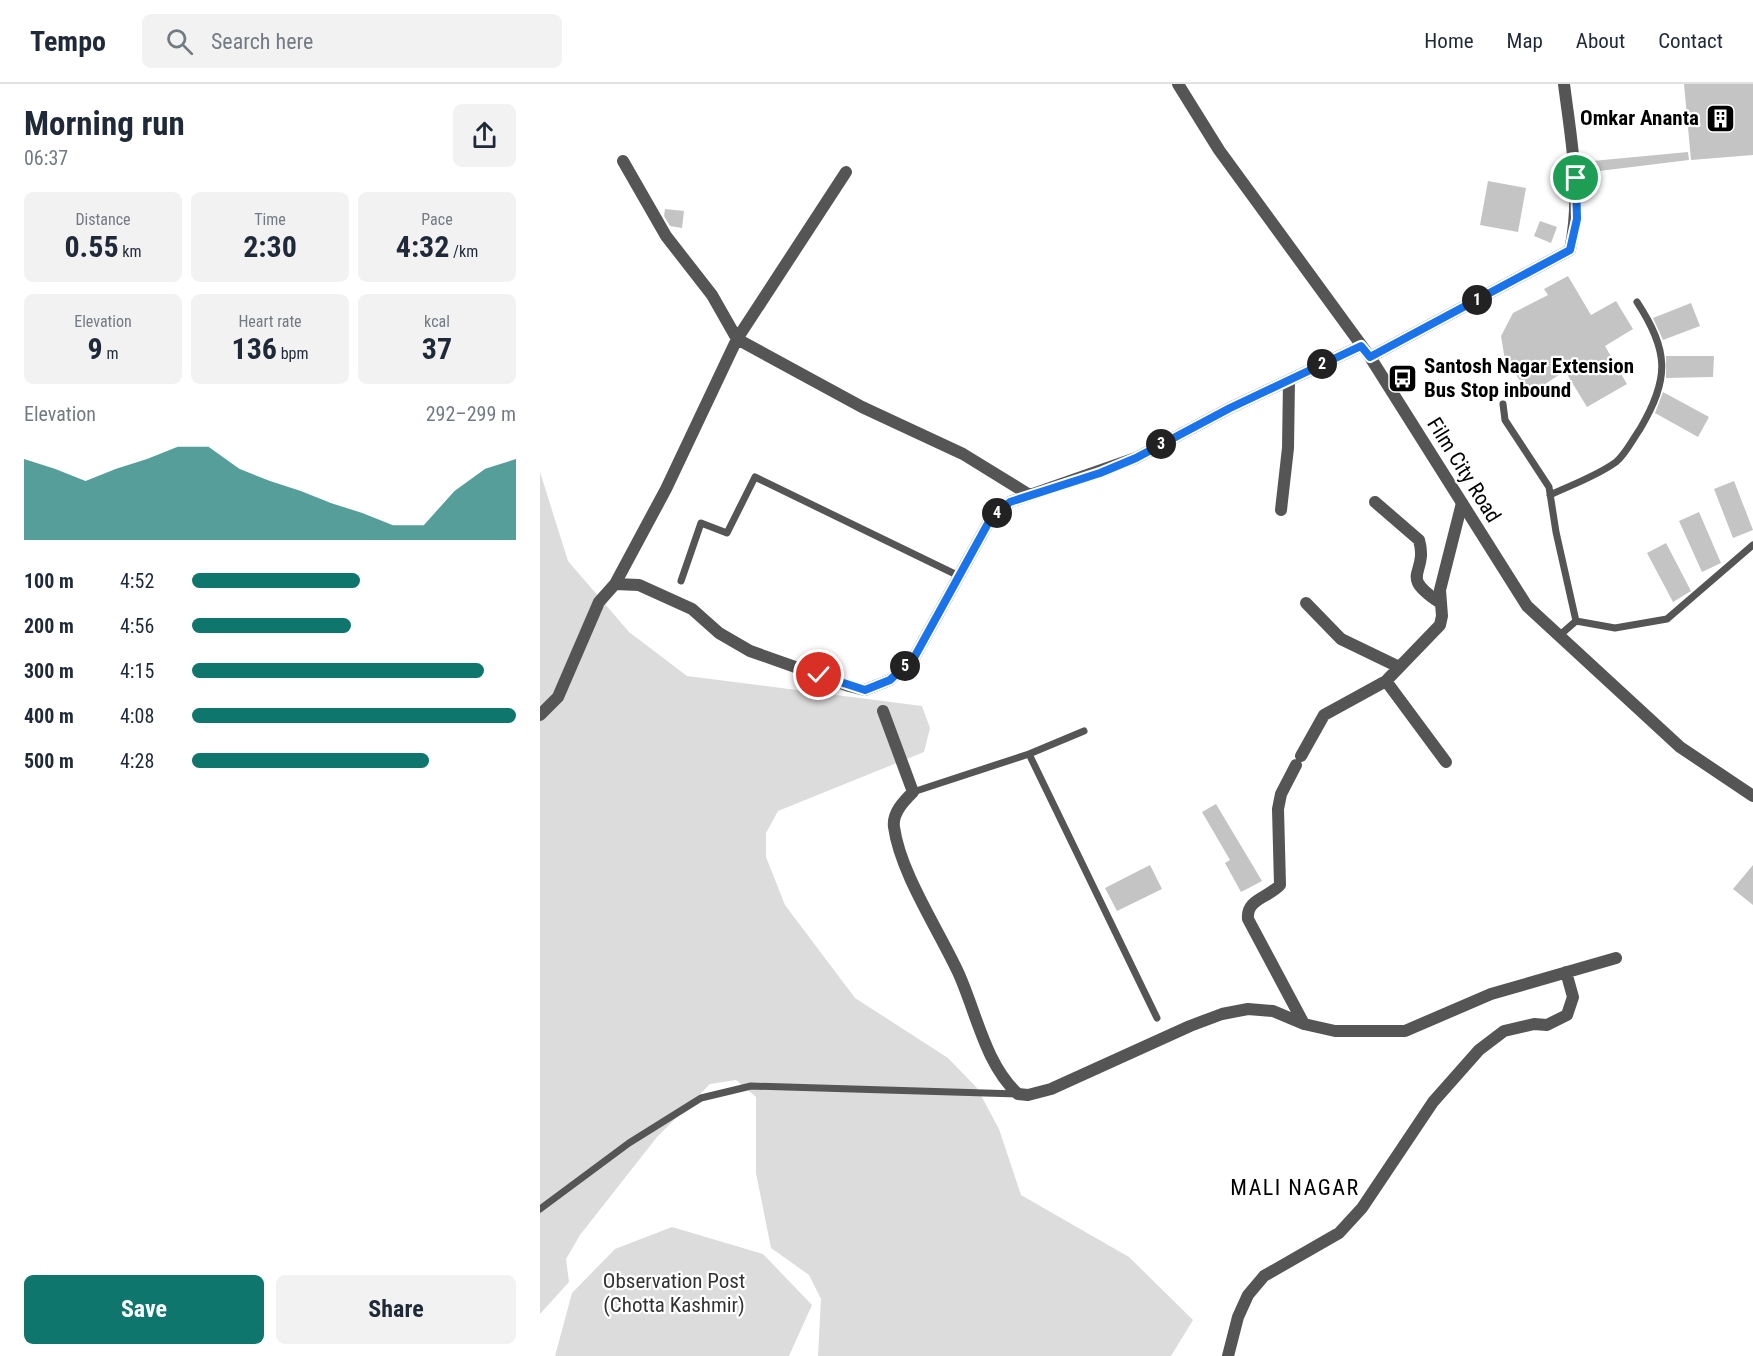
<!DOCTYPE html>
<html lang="en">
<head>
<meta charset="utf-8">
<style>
  body { margin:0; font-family:"Roboto Condensed",sans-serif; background:#f2f2f3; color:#1f2937; height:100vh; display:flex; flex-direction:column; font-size:22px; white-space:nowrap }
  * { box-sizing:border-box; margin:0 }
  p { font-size:20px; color:#747a83 }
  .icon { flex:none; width:33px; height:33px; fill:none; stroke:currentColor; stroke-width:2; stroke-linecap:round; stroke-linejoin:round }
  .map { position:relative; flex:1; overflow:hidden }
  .side { display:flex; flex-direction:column; background:#fff; width:540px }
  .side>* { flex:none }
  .pin { position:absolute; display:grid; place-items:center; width:51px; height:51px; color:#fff; margin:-26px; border:3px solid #fff; border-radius:50%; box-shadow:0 2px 6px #0007 }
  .km { position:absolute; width:30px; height:30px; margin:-15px; border-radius:50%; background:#222; color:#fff; font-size:16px; line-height:30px; text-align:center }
  .round { display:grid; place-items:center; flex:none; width:63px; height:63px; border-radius:9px; background:#f2f2f3 }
  .overview { display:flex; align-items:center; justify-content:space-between; height:102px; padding:0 24px }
  h1 { font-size:33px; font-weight:700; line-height:45px }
  .figures { display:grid; grid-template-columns:repeat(3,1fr); gap:9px; height:102px; padding:6px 24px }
  .figures div { display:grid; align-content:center; border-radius:9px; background:#f2f2f3; text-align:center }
  .figures b { font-size:30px; font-weight:700 }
  .figures small { font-size:16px; font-weight:400 }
  .figures p { font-size:16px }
  .chart { height:168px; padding:12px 24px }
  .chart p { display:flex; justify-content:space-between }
  .chart svg { width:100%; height:108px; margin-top:6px; fill:#0f766e; opacity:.7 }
  .action { display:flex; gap:12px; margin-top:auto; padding:12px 24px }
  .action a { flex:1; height:69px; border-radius:9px; background:#0f766e; color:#fff; font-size:24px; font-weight:700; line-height:69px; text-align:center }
  .action a+a { background:#f2f2f3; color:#1f2937 }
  ul { padding:0 24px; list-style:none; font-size:20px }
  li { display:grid; grid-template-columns:96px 72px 1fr; align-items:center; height:45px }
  li i { height:15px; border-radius:8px; background:#0f766e }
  header { display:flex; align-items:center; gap:36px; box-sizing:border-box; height:84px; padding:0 30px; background:#fff; border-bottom:2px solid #e0e1e3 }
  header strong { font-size:28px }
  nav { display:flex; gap:33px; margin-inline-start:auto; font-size:21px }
  .search { width:420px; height:54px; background:#f2f2f3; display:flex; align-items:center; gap:15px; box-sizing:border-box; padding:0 21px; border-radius:9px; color:#747a83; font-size:22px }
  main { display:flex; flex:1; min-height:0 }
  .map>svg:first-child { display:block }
  .green { fill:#dcdcdc }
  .building { fill:#c4c4c4 }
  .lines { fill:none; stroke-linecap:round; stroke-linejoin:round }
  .service { stroke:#555; stroke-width:7 }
  .minor { stroke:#555; stroke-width:12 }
  .tertiary { stroke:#555; stroke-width:12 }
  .route-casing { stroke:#fff; stroke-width:12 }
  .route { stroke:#1a73e8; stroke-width:8 }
  .labels { text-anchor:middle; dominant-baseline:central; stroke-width:4.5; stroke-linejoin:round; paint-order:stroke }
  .poi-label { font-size:21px; font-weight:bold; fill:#000; stroke:#fff; text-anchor:end }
  .street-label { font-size:21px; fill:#000; stroke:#fff }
  .park-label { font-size:21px; fill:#333; stroke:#fff }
  .neighbourhood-label { font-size:22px; letter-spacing:1.5px; fill:#000; stroke:#fff }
</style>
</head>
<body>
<header>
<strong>Tempo</strong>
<div class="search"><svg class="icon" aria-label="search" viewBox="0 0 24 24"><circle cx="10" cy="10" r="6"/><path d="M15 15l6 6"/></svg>Search here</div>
<nav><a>Home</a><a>Map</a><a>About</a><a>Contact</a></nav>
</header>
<main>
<section class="side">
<div class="overview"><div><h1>Morning run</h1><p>06:37</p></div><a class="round"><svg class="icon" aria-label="share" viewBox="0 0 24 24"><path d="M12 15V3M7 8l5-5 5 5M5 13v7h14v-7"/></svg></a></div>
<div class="figures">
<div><p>Distance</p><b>0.55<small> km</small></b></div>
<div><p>Time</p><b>2:30</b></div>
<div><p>Pace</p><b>4:32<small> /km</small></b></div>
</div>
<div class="figures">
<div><p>Elevation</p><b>9<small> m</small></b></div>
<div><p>Heart rate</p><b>136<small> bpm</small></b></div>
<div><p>kcal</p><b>37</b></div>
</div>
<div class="chart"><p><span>Elevation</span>292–299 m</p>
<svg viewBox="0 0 160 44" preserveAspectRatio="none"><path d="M0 44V11L10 15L20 20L30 15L40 11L50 6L60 6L70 15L80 20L90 24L100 29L110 33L120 38L130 38L140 24L150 15L160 11V44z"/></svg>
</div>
<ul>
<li><b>100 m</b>4:52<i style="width:52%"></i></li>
<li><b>200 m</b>4:56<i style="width:49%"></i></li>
<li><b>300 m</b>4:15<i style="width:90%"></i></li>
<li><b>400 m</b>4:08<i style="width:100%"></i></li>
<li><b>500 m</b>4:28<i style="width:73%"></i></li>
</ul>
<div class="action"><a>Save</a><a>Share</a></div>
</section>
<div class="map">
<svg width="1213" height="1272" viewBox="0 0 1213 1272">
  <rect width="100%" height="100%" fill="#fff"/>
  <path class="green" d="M 0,388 L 28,477 L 89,548 L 147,592 L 382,622 L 390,644 L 384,668 L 238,727 L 226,749 L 226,773 L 245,821 L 315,914 L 408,974 L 437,1004 L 459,1045 L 481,1111 L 589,1173 L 653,1236 L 631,1272 L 278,1272 L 281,1215 L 269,1191 L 231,1164 L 216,1089 L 216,1013 L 196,996 L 170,1000 L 117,1053 L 40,1151 L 26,1175 L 29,1198 L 0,1230 Z
    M 132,1143 L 223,1170 L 272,1221 L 249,1272 L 15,1272 L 32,1209 L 75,1165 Z"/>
  <path class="building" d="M 1144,0 L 1213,0 L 1213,71 L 1151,76 Z
    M 1148,68 L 1149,76 L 1043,89 L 1042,78 Z
    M 948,97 L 986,104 L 978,148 L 940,141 Z
    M 125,125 L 144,127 L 142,144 L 130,142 L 124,132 Z
    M 1000,137 L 1017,143 L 1011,159 L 994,152 Z
    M 1028,192 L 1051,231 L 1076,217 L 1093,245 L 1065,262 L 1087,300 L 1047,323 L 1025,287 L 990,310 L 965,276 L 961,252 L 973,229 L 1008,211 L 1004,205 Z
    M 1151,219 L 1160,242 L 1123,256 L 1113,234 Z
    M 1126,272 L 1174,272 L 1173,293 L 1126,294 Z
    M 1123,308 L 1169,333 L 1158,353 L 1115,329 Z
    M 1194,397 L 1213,446 L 1193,454 L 1174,405 Z
    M 1159,428 L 1181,479 L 1162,488 L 1139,437 Z
    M 1126,459 L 1151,507 L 1133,518 L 1107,469 Z
    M 676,720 L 722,797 L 701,808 L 685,779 L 690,776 L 662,728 Z
    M 610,781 L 622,805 L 577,827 L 565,804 Z
    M 1213,781 L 1213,821 L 1193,805 Z"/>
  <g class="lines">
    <path class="service" d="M 963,320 L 965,336 L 1009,403 L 1016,448 L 1036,537
      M 1010,411 C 1031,401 1057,392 1076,378 C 1085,371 1093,355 1100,345 C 1130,294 1129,267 1097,218
      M 141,497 L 161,439 L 187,449 L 215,393 L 417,491
      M 1020,551 L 1036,537 L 1075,544 L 1127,535 L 1213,461
      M 489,670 L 617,934
      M 373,708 L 489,670 L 544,647
      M 0,1125 L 89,1059 L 161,1014 L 211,1002 L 478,1010"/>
    <path class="minor" d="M 83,77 L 126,152 L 172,211 L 197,255 L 322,323 L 423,370 L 488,410
      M 835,418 L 879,456 C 889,491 857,490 899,518
      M 741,426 L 748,364 L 749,296
      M 75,500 L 99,501 L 152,525 L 179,549 L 210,567 L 309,602 L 325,606 L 350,596 L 375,572 L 451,434 L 470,418 L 596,374 L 690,324 L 821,262
      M 766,519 L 801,555 L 859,583
      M 846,597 L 906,678
      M 343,627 L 373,708 C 364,717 352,729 354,743 C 360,788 398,845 418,888 C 436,927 445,980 478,1010 L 488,1011 L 511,1005 L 650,942 L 682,930 L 708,925 L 733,927 L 764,940 L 795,947 L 865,947 L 951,910 L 1076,874
      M 0,631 L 18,613 L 59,518 L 75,500 L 126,405 L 197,255 L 306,88
      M 761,672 L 784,631 L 846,597 L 900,541 L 902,532 L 900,506 L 922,419
      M 756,681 L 741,710 L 738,725 L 740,801 C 728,814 706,815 708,835 L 764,940
      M 688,1272 L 698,1233 L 708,1211 L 724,1192 L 799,1149 L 822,1124 L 893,1018 L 939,966 L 964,947 L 994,940 L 1007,941 L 1027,931 L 1033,913 L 1026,888"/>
    <path class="tertiary" d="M 638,0 L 679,66 L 830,273 L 987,522 L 1140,663 L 1213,712
      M 830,273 L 1030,166 C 1042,110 1031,56 1024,0"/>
  </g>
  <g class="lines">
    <defs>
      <path id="route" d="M 279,591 L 325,606 L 350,596 L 375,572 L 451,434 L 470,418 L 560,389 L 596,374 L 690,324 L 821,262 L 830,273 L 1030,166 L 1037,135 L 1036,94"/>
    </defs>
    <use href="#route" class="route-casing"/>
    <use href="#route" class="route"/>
  </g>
  <defs>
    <symbol id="building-square" viewBox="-11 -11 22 22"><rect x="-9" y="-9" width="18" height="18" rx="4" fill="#000" stroke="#fff"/><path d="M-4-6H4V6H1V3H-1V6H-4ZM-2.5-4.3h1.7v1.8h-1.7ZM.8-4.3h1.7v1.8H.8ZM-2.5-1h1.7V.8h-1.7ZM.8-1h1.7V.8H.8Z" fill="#fff"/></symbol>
    <symbol id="bus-square" viewBox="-11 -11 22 22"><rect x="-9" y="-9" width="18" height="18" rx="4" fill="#000" stroke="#fff"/><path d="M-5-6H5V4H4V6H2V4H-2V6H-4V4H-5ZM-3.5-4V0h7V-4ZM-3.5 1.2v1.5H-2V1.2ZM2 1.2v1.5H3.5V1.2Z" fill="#fff"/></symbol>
  </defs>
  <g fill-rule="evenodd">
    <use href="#building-square" x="1164" y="18" width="33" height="33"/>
    <use href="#bus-square" x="846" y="278" width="33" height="33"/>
  </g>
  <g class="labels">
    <g class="poi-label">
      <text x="1159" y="34">Omkar Ananta</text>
      <text x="884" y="282" text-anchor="start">Santosh Nagar Extension<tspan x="884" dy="24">Bus Stop inbound</tspan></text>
    </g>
    <g class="street-label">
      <text transform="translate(924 386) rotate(58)">Film City Road</text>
    </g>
    <g class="park-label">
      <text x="134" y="1197">Observation Post<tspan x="134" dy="24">(Chotta Kashmir)</tspan></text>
    </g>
    <g class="neighbourhood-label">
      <text x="755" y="1103">MALI NAGAR</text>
    </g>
  </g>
</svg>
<div class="pin" style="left:1036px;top:94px;background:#1e9e55"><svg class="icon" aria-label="arrive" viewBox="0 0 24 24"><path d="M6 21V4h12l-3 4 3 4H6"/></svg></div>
<div class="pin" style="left:279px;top:591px;background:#d93025"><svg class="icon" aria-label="check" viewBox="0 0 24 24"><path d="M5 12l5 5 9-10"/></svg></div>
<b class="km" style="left:937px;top:216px">1</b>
<b class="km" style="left:782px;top:280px">2</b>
<b class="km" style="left:621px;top:360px">3</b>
<b class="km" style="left:457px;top:429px">4</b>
<b class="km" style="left:365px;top:582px">5</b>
</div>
</main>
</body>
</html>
